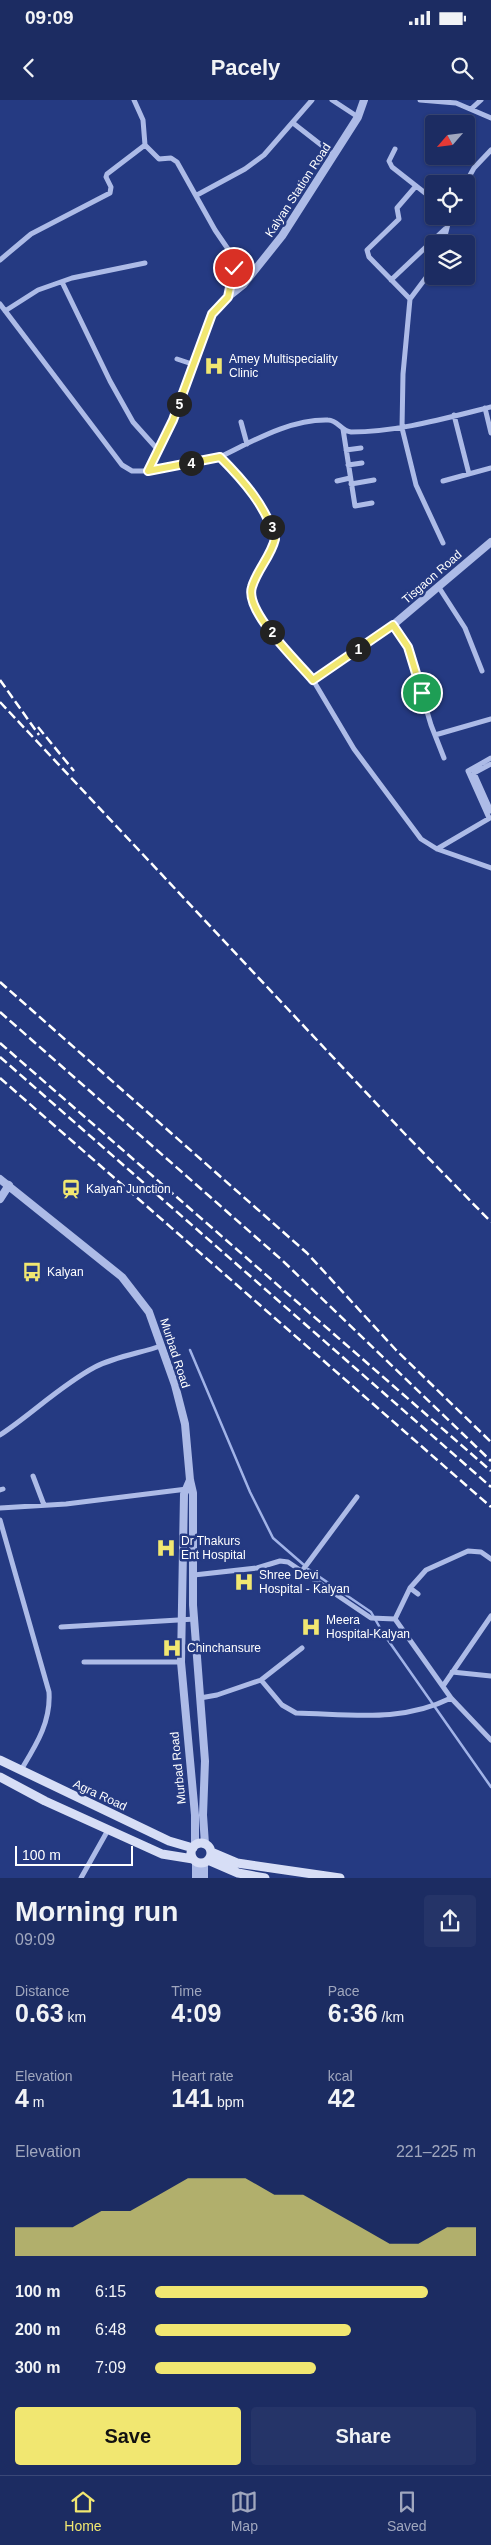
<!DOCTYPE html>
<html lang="en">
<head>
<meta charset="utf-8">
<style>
  body { margin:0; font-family:Helvetica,sans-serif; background:#253468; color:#f1f3f6; height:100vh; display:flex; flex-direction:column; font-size:19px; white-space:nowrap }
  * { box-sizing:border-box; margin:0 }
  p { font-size:16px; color:#a0a7be }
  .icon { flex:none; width:28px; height:28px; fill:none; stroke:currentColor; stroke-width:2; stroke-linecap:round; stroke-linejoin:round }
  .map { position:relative; height:1778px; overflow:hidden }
  .panel { display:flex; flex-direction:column; background:#1c2c62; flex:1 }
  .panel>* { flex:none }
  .needle { width:32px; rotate:242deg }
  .tools { position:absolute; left:425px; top:15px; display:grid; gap:10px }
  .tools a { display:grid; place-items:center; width:50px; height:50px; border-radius:5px; background:#1c2c62; box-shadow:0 1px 4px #0004,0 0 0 1px #3a4877; font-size:25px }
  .scale { position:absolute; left:15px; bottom:12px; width:118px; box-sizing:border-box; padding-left:5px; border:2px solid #fff; border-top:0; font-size:14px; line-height:18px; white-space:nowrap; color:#fff; -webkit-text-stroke:4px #253a82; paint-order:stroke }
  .pin { position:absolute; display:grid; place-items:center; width:42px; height:42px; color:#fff; margin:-21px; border:2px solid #fff; border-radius:50%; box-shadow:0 1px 5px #0007 }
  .km { position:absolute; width:25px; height:25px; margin:-12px; border-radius:50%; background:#222; color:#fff; font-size:14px; line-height:25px; text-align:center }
  .round { display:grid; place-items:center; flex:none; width:52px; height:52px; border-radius:5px; background:#253468 }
  .summary { display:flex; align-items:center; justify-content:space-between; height:85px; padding:0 15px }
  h1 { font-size:28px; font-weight:600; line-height:38px }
  .metrics { display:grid; grid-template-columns:repeat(3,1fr); gap:8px; height:85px; padding:5px 15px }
  .metrics div { display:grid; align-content:center }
  .metrics b { font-size:25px; font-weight:600 }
  .metrics small { font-size:14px; font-weight:400 }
  .metrics p { font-size:14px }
  .chart { height:140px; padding:10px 15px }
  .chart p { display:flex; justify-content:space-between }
  .chart svg { width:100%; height:90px; margin-top:5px; fill:#f1e771; opacity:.7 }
  .cta { display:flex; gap:10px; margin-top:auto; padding:10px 15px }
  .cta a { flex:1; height:58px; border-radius:5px; background:#f1e771; color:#111; font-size:20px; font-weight:600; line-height:58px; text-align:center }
  .cta a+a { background:#253468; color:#f1f3f6 }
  ul { padding:0 15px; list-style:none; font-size:16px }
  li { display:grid; grid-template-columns:80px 60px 1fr; align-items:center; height:38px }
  li i { height:12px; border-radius:6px; background:#f1e771 }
  .status { display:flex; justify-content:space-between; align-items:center; height:35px; padding:0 25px; background:#1c2c62; direction:ltr }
  .status svg { height:14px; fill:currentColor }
  header { display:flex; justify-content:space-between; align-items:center; height:65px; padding:0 15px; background:#1c2c62; font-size:22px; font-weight:600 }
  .menu { display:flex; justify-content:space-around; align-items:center; height:70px; border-top:1px solid #3a4877; background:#1c2c62; font-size:14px; color:#a0a7be }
  .menu a { display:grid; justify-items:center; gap:2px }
  .menu .selected { color:#f1e771 }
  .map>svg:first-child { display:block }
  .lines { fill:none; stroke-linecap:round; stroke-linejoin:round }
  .stream { stroke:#a1b3e8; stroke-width:2.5 }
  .minor { stroke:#adbbe7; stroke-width:5 }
  .tertiary { stroke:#adbbe7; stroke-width:8 }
  .secondary { stroke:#d7def6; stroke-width:9 }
  .rail { stroke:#fff; stroke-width:2.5; stroke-dasharray:9 4; stroke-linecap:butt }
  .route-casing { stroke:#fff; stroke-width:10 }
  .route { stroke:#f1e771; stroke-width:6 }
  .labels { text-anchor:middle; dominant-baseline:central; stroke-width:5; stroke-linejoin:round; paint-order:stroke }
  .street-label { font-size:12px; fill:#fff; stroke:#253a82 }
  .poi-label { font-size:12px; fill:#fff; stroke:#253a82; text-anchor:start }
</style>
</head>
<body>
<div class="status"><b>09:09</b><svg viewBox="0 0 49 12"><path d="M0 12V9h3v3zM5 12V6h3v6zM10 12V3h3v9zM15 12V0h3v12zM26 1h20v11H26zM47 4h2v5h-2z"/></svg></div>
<header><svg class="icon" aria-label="back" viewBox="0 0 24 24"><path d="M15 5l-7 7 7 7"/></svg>Pacely<svg class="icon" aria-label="search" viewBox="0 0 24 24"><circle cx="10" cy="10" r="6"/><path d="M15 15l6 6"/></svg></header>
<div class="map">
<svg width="491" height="1778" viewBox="0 0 491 1778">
  <rect width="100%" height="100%" fill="#253a82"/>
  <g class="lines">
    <path class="stream" d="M 190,1250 L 250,1392 L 273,1438 L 304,1465
      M 308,1469 L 371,1512 L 383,1533 L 491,1687"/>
    <path class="minor" d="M 332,0 L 358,17
      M 420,0 L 456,3 L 491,18
      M 471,9 L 481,0
      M 293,23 L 334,55
      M 145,45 L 159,59 L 171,58 L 177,62 L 215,130 L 230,152 L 234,168 L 228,196
      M 395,49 L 389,61 L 392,67 L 434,100
      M 465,84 L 474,68 L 491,50
      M 197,95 L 245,69 L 264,55 L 312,0
      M 443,144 L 450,116
      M 0,160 L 31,134 L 110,93 L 111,87 L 106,77 L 107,74 L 145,45 L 143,20 L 134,0
      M 434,167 L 410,199 L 403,274 L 402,328 L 416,385 L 443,443
      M 391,180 L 445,129
      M 62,182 L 110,281 L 133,322 L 159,351
      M 410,199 L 369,157 L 367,150 L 399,119 L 397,108 L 416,86
      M 0,204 L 122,365 L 132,371 L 148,371
      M 5,211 L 38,190 L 72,178 L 145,163
      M 177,259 L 195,265
      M 485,308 L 491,333
      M 454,315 L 469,374
      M 241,322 L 247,344
      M 343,329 L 355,406 L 372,403
      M 346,350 L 361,348
      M 220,357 C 253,341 290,319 328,320 C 338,320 341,331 351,332 C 398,332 446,318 491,307
      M 348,365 L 362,363
      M 337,381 L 350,378
      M 443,381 L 491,368
      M 351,384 L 374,380
      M 438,486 L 465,528 L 482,571
      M 393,525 L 408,547 L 431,625 L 444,658
      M 313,580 L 354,649 L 421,739 L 437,749 L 491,768
      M 435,635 L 491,619
      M 491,664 L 474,673 L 491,711
      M 489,718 L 468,671 L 491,658
      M 437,749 L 490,718
      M 0,1335 C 32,1314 61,1285 95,1267 C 114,1257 140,1253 161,1246
      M 33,1376 L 44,1405
      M 0,1390 L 3,1389
      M 0,1408 L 66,1404 L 187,1389
      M 0,1420 L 49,1592 C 51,1622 36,1645 21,1670
      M 302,1471 L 357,1397
      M 194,1475 L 257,1468 L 280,1461 L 288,1462 L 371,1518 L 395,1519
      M 410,1488 L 418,1494
      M 395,1519 L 451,1598 L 491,1640
      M 395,1519 L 410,1488 L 426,1470 L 468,1451 L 481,1452 L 491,1459
      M 61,1527 L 195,1519
      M 84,1562 L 181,1562
      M 452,1572 L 491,1576
      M 261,1580 L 282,1605 L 296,1613 C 350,1614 401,1623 451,1598
      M 443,1586 L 491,1516
      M 200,1598 L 217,1595 L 261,1580 L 302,1548
      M 81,1778 L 108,1730"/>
    <path class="tertiary" d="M 148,371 L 220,357 C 243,380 267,407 275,439 C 271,456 257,470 252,487 C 244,511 297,561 313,580 L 393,525 L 491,442
      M 148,371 L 173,320 L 212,214 L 228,197 L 243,185 L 282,136 L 358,17 L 364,0
      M 0,1079 L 122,1177 L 149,1212 L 175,1285 L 185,1324 L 190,1380 L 193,1393 L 193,1505 L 205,1661 L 203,1715 L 205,1744
      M 0,1099 L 9,1085
      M 190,1380 L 184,1394 L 181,1562 L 195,1715 L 195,1745
      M 196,1778 L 196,1762
      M 204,1778 L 204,1763"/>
    <path class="secondary" d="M 0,1660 L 169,1741 L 193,1748
      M 0,1677 L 45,1701 L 162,1754 L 193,1759
      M191 1753a10 10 0 1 1 20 0a10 10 0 1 1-20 0Z
      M 211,1752 L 237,1763 L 340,1778
      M 208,1760 L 238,1773 L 265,1778"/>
    <path class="rail" d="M 0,580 L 39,635
      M 0,602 L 405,1034 L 491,1122
      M 38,627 L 74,671
      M 0,882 L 307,1153 L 396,1250 L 491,1342
      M 0,912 L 283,1161 L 491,1361
      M 0,943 L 491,1371
      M 0,957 L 491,1387
      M 0,978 L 491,1407"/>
  </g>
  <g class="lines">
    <defs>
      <path id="route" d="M 234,168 L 228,197 L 212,214 L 173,320 L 148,371 L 220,357 C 243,380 267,407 275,439 C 271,456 257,470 252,487 C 244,511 297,561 313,580 L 393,525 L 408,547 L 422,593"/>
    </defs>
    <use href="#route" class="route-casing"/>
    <use href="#route" class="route"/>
  </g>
  <defs>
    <symbol id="hospital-bare" viewBox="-9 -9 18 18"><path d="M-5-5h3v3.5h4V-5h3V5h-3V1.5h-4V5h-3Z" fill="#f1e771" stroke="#253a82" stroke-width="2.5" paint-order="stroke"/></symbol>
    <symbol id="station-bare" viewBox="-9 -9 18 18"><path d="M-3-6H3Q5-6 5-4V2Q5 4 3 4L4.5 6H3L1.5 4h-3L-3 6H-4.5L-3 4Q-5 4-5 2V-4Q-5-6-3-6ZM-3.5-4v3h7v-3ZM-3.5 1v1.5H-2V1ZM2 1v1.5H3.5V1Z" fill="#f1e771" stroke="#253a82" stroke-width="2.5" paint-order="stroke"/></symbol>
    <symbol id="bus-bare" viewBox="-9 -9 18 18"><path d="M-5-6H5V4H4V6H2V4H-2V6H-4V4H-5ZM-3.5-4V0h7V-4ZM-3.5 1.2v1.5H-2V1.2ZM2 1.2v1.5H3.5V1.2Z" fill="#f1e771" stroke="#253a82" stroke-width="2.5" paint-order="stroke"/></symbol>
  </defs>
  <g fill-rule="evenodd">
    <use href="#hospital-bare" x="200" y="252" width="28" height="28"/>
    <use href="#station-bare" x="57" y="1075" width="28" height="28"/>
    <use href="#bus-bare" x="18" y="1158" width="28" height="28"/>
    <use href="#hospital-bare" x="152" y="1434" width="28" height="28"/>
    <use href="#hospital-bare" x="230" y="1468" width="28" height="28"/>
    <use href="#hospital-bare" x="297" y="1513" width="28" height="28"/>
    <use href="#hospital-bare" x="158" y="1534" width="28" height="28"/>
  </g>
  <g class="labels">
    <g class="street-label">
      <text transform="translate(298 90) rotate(-57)">Kalyan Station Road</text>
      <text transform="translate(432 477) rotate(-41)">Tisgaon Road</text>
      <text transform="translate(175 1253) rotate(72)">Murbad Road</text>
      <text transform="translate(178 1668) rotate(-96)">Murbad Road</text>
      <text transform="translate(100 1695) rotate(25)">Agra Road</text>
    </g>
    <g class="poi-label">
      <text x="229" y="259">Amey Multispeciality<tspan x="229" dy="14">Clinic</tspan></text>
      <text x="86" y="1089">Kalyan Junction</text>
      <text x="47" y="1172">Kalyan</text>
      <text x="181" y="1441">Dr Thakurs<tspan x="181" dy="14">Ent Hospital</tspan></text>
      <text x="259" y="1475">Shree Devi<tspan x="259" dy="14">Hospital - Kalyan</tspan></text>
      <text x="326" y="1520">Meera<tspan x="326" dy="14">Hospital-Kalyan</tspan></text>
      <text x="187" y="1548">Chinchansure</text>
    </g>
  </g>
</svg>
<div class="tools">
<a><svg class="needle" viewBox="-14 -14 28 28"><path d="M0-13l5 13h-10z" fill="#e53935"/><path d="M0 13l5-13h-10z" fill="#a0a7be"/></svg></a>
<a><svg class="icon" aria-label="locate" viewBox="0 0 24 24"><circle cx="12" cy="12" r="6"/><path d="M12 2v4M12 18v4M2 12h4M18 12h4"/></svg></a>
<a><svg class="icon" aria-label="layers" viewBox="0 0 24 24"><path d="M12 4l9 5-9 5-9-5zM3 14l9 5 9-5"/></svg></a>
</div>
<div class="scale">100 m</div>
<div class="pin" style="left:422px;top:593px;background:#1e9e55"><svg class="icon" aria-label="arrive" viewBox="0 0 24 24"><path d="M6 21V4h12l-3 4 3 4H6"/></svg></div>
<div class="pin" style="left:234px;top:168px;background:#d93025"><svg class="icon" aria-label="check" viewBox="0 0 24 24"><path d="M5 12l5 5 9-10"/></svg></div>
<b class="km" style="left:358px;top:549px">1</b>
<b class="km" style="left:272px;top:532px">2</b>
<b class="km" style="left:272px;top:427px">3</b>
<b class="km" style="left:191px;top:363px">4</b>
<b class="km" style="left:179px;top:304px">5</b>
</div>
<section class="panel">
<div class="summary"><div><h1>Morning run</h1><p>09:09</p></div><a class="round"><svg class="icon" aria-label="share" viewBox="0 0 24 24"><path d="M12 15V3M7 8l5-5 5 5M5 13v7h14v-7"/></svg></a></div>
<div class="metrics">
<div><p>Distance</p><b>0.63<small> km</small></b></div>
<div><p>Time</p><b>4:09</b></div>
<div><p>Pace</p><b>6:36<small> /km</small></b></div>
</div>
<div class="metrics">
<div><p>Elevation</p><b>4<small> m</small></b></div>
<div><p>Heart rate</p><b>141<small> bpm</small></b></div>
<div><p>kcal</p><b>42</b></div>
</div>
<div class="chart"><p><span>Elevation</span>221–225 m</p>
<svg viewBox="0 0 160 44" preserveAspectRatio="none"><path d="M0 44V30L10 30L20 30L30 22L40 22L50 14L60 6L70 6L80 6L90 14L100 14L110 22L120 30L130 38L140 38L150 30L160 30V44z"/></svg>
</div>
<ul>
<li><b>100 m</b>6:15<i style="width:85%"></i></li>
<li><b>200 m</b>6:48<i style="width:61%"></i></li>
<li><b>300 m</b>7:09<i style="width:50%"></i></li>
</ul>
<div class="cta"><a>Save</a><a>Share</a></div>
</section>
<nav class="menu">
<a class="selected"><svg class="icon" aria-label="home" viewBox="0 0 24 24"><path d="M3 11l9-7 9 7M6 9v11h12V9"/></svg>Home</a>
<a><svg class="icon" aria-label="map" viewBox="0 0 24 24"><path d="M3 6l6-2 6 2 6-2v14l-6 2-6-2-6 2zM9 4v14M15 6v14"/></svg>Map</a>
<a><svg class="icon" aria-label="saved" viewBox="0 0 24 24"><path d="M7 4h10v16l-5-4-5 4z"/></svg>Saved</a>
</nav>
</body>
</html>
